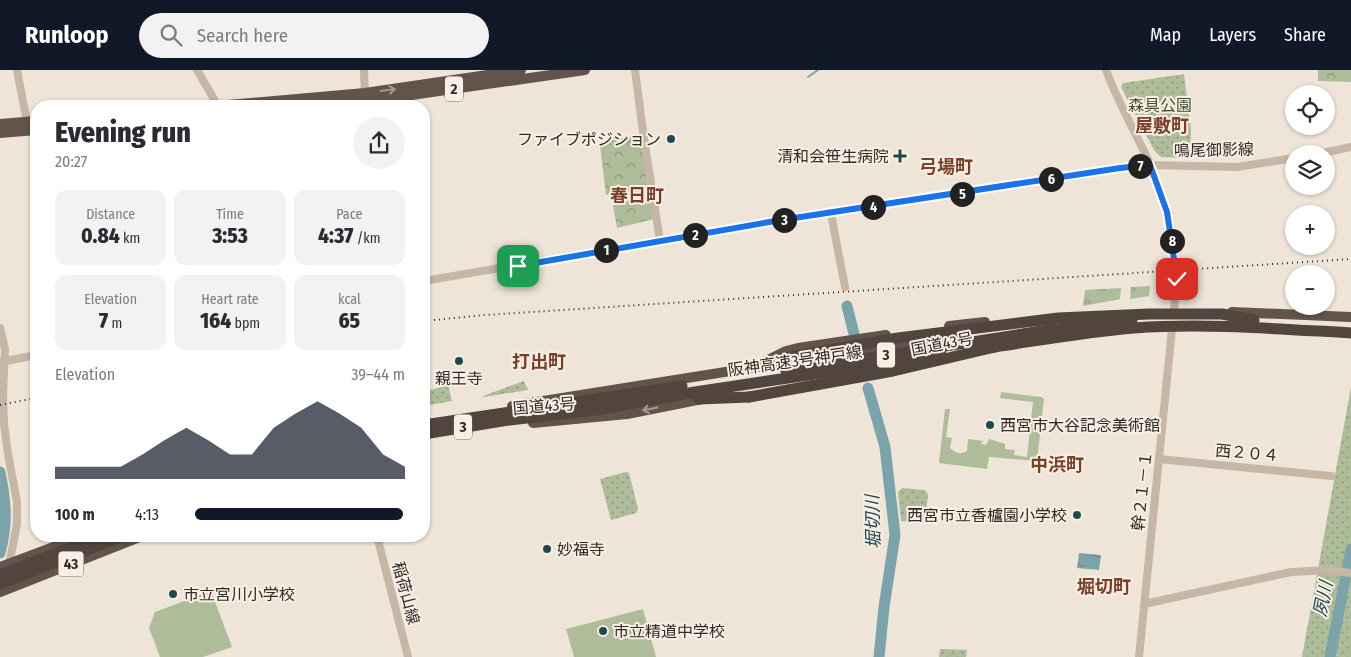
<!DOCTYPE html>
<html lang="en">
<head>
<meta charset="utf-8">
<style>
  body { margin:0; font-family:"Fira Sans Condensed","Noto Sans JP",sans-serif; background:#f2f2f3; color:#2b2b33; height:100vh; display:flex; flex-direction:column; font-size:19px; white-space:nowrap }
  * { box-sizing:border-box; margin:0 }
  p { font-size:16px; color:#7c7c81 }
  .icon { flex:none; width:28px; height:28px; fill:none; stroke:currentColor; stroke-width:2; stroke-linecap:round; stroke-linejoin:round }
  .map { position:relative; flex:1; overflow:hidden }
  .sheet { position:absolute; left:30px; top:30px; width:400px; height:442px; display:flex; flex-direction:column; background:#fff; border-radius:20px; box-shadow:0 1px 4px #0004 }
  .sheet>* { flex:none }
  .buttons { position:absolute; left:1285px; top:15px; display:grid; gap:10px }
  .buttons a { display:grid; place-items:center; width:50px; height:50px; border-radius:50%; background:#fff; box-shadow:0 1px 4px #0004; font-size:25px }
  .pin { position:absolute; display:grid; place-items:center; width:42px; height:42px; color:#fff; margin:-21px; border-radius:10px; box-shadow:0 2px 8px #0006 }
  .km { position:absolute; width:25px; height:25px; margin:-12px; border-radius:50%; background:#222; color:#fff; font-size:14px; line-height:25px; text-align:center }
  .round { display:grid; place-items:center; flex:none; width:52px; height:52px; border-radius:26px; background:#f2f2f3 }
  .head { display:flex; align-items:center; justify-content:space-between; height:85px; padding:0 25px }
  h1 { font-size:28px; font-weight:800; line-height:38px }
  .metrics { display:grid; grid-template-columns:repeat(3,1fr); gap:8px; height:85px; padding:5px 25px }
  .metrics div { display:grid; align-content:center; border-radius:12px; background:#f2f2f3; text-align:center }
  .metrics b { font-size:21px; font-weight:800 }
  .metrics small { font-size:14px; font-weight:400 }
  .metrics p { font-size:14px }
  .chart { height:140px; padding:10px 25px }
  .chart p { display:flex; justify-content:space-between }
  .chart svg { width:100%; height:90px; margin-top:5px; fill:#111827; opacity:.7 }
  ul { padding:0 25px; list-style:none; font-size:16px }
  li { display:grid; grid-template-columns:80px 60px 1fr; align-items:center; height:38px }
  li i { height:12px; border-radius:6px; background:#111827 }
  header { display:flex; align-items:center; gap:30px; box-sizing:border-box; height:70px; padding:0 25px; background:#111827; color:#fff }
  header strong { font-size:24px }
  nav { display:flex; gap:28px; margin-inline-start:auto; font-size:18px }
  .search { width:350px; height:45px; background:#f2f2f3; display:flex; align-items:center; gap:12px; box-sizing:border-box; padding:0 18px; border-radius:28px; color:#7c7c81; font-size:19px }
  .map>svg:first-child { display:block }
  .grass { fill:url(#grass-tufts) }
  .forest { fill:url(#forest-crowns) }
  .park { fill:url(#park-dots) }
  .garden { fill:#aebc9a }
  .water { fill:url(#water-ripples) }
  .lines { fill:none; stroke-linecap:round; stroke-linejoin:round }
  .stream { stroke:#7aa4a9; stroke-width:2 }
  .river { stroke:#7aa4a9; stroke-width:11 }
  .tertiary { stroke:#c5b6a6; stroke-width:8 }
  .trunk { stroke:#62544b; stroke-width:10 }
  .motorway { stroke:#52453e; stroke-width:11 }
  .rail { stroke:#322a26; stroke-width:2; stroke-dasharray:1 4; stroke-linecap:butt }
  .tertiary-bridge { stroke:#c5b6a6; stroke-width:8 }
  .motorway-bridge { stroke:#52453e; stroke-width:11 }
  .oneway { stroke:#a59a90 }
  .route-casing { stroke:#fff; stroke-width:10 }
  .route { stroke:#1a73e8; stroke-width:6 }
  .poi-dot { fill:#1f494f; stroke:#f7efe4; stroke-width:2 }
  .labels { text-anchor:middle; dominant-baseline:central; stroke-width:4; stroke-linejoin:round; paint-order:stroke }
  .shield { fill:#f7efe4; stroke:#6d655f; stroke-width:1 }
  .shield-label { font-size:15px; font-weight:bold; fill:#322a26 }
  .park-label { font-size:16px; fill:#3f4e2c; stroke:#f7efe4 }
  .poi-label { font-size:16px; fill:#322a26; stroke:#f7efe4; text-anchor:start }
  .street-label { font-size:16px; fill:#322a26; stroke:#f7efe4 }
  .neighbourhood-label { font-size:18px; font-weight:bold; fill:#7a3f26; stroke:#f7efe4 }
  .water-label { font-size:18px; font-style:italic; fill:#1f494f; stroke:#f7efe4 }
</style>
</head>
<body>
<header>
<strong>Runloop</strong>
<div class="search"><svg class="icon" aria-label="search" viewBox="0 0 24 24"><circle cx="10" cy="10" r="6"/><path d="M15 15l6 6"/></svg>Search here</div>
<nav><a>Map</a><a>Layers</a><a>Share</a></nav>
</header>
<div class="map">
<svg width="1351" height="587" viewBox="0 0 1351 587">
  <defs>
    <pattern id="grass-tufts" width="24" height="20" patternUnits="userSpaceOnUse" patternTransform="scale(1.25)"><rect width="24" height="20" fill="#aebc9a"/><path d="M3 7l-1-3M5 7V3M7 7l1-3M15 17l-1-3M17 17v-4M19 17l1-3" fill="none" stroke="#8e997d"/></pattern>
    <pattern id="forest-crowns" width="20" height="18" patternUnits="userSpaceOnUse" patternTransform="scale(1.25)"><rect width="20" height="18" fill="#aebc9a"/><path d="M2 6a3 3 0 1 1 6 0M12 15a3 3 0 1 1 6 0" fill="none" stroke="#8e997d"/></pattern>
    <pattern id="park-dots" width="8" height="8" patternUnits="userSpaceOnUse" patternTransform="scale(1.25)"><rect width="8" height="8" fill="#aebc9a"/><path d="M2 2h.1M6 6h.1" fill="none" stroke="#8e997d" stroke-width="1.8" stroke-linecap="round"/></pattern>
    <pattern id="water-ripples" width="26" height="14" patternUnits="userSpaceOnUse" patternTransform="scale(1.25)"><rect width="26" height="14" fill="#7aa4a9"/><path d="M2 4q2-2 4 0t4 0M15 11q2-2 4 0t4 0" fill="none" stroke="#658689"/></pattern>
  </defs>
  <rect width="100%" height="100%" fill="#eee5d8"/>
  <path class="grass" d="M 1150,216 L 1149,226 L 1130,229 L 1131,217 Z
    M 1121,218 L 1120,229 L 1083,236 L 1085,220 Z"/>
  <path class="forest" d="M 1318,0 L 1351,0 L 1351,12 L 1318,11 Z
    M 636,66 L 640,67 L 654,149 L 617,158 L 611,124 L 606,125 L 600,75 L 602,71 Z"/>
  <path class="park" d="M 1184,4 L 1191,60 L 1190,88 L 1161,87 L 1154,80 L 1121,17 L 1123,13 Z
    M 524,311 L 528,320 L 484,327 L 483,326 Z
    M 448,315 L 452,331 L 424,336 L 424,322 Z
    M 1351,317 L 1351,587 L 1302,587 Z
    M 626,402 L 629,403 L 638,439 L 636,443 L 611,450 L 600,409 Z
    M 902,418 L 925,420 L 928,424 L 925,453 L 901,451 L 898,422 Z
    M 940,579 L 967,580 L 966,587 L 939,587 Z"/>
  <path class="garden" d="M 1001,322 L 1041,327 L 1044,329 L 1037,391 L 989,387 L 987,399 L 939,393 L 945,339 L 950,339 L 946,367 L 952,368 L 950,378 C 956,383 960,385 967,381 L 968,369 L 984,371 L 980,373 L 986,375 L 989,369 L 1005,374 L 1005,379 L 1015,380 L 1014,385 L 1027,387 L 1033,332 L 1000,328 Z
    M 211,521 L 232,577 L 203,587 L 160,587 L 149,558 L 155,542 Z
    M 643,539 L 656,587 L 574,587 L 566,559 Z"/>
  <path class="water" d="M 1079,483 L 1101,485 L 1099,500 L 1077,498 Z"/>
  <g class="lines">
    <path class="stream" d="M 808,7 L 818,0
      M 424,145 L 424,149"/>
    <path class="river" d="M 847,236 L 854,264
      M 868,318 L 885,377 L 895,465 L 884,537 L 879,587
      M 0,402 C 6,432 8,453 0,483
      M 1330,587 L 1351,479"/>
    <path class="tertiary" d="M 17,0 L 27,52
      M 197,0 L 218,36
      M 364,0 L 365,27
      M 635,0 L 643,62 L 660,171
      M 1106,0 C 1118,33 1136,63 1150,94 C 1169,140 1181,191 1174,240
      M 1318,84 L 1351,77
      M 831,144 L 845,217
      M 424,211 L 781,150 L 1120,98 L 1150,95 L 1237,97 L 1294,88
      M 0,258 L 5,279 L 3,325 L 4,354 L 8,384 L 17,432 L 17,454 L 9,495
      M 11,290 L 36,285
      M 1159,389 L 1331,406
      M 377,466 L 408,587
      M 1144,534 L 1291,502 L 1330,500 L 1351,503
      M 1139,587 L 1172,259"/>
    <path class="trunk" d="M 217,36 L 365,23 L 521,0
      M 323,36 L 377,30 L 585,0
      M 0,54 L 36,51
      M 0,63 L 36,60
      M 1232,242 L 1351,247
      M 949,256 L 985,252
      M 815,288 L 957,266
      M 766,291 L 786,281 L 798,278 L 886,265
      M 512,336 L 769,295
      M 533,353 L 627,344 L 707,328
      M 0,497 L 83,466
      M 0,522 L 142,466"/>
    <path class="motorway" d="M 987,278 C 1036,271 1085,262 1134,258 C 1206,253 1279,259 1351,263
      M 761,296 L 790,287 L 818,282
      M 786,301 L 1048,260 L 1132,251
      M 699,329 L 749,327
      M 424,355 L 682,316
      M 424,364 L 502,351 L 596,340 L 695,322 L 941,285"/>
    <path class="rail" d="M 424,251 L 485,245 L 1351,189
      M 0,335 L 36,328"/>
    <path class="tertiary-bridge" d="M 0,292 L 11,290"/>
    <path class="motorway-bridge" d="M 818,282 L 898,268 L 1058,248 L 1149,244 L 1222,244 L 1254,250
      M 749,327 L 893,301 L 995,277
      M 0,505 L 100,466
      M 0,514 L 123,466"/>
  </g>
  <defs><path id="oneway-shaft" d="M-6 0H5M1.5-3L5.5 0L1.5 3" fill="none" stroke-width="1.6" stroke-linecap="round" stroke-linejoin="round" transform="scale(1.25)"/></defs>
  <g class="oneway">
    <use href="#oneway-shaft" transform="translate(388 20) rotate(-8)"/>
    <use href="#oneway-shaft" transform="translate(650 339) rotate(168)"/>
  </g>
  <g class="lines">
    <defs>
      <path id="route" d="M 518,196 L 781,150 L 1120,98 L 1150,95 L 1167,142 L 1177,209"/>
    </defs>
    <use href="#route" class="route-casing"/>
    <use href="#route" class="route"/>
  </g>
  <g class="poi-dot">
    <circle cx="671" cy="69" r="5"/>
    <path d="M897.5 78.5h5v5h5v5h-5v5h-5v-5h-5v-5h5z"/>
    <circle cx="459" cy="291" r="5"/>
    <circle cx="990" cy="355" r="5"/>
    <circle cx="1077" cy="445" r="5"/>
    <circle cx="547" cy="479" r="5"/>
    <circle cx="173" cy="524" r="5"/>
    <circle cx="603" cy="561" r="5"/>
  </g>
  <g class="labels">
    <g class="shield">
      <rect x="445" y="6.5" width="18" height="25" rx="4"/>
      <rect x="877" y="272.5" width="18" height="25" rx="4"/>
      <rect x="454" y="344.5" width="18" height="25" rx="4"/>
      <rect x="58.5" y="481.5" width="25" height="25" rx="4"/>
    </g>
    <g class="shield-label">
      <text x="454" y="19">2</text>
      <text x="886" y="285">3</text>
      <text x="463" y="357">3</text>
      <text x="71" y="494">43</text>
    </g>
    <g class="park-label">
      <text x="1160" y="35">森具公園</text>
    </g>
    <g class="poi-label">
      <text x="661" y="69" text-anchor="end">ファイブポジション</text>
      <text x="889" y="86" text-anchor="end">清和会笹生病院</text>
      <text x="459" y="308" text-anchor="middle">親王寺</text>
      <text x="1000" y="355">西宮市大谷記念美術館</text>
      <text x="1067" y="445" text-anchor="end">西宮市立香櫨園小学校</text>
      <text x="557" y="479">妙福寺</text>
      <text x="183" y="524">市立宮川小学校</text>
      <text x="613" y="561">市立精道中学校</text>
    </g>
    <g class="street-label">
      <text transform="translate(1214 80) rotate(-1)">鳴尾御影線</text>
      <text transform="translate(942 274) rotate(-11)">国道43号</text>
      <text transform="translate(795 291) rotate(-8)">阪神高速3号神戸線</text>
      <text transform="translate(544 336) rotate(-5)">国道43号</text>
      <text transform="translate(1247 383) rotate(5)">西２０４</text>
      <text transform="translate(1142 421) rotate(-84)">幹２１－１</text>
      <text transform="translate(406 523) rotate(75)">稲荷山線</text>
    </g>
    <g class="neighbourhood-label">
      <text x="1162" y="56">屋敷町</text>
      <text x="946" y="97">弓場町</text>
      <text x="637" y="126">春日町</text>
      <text x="539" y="292">打出町</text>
      <text x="1057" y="395">中浜町</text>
      <text x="1104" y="517">堀切町</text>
    </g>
    <g class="water-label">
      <text transform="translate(873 452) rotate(-92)">堀切川</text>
      <text transform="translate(1323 529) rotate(-79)">夙川</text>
    </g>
  </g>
</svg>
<div class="buttons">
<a><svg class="icon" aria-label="locate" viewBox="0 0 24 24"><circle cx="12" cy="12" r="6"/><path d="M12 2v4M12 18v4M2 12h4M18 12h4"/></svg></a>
<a><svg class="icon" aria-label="layers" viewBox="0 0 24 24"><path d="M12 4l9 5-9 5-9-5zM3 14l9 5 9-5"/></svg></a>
<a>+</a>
<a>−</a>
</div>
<div class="pin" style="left:518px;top:196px;background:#1e9e55"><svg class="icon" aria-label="arrive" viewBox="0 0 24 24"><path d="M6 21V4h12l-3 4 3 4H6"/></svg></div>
<div class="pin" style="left:1177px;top:209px;background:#d93025"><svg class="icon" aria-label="check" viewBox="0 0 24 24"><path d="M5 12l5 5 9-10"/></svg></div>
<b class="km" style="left:606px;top:180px">1</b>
<b class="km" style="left:695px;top:165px">2</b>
<b class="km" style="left:784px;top:150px">3</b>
<b class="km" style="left:873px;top:137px">4</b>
<b class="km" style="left:962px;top:124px">5</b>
<b class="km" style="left:1051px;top:109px">6</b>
<b class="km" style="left:1140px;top:96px">7</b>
<b class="km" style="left:1172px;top:171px">8</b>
<section class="sheet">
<div class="head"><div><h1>Evening run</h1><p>20:27</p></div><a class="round"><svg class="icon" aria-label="share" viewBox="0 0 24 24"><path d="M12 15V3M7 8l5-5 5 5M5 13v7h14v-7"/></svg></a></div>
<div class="metrics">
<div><p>Distance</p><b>0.84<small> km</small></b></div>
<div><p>Time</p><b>3:53</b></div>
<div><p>Pace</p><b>4:37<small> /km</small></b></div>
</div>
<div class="metrics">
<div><p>Elevation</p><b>7<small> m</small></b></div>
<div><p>Heart rate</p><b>164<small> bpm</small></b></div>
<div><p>kcal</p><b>65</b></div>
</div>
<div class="chart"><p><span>Elevation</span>39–44 m</p>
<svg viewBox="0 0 160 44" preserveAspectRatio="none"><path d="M0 44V38L10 38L20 38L30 38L40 32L50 25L60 19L70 25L80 32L90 32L100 19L110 12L120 6L130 12L140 19L150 32L160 38V44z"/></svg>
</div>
<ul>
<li><b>100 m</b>4:13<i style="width:99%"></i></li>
</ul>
</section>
</div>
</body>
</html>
